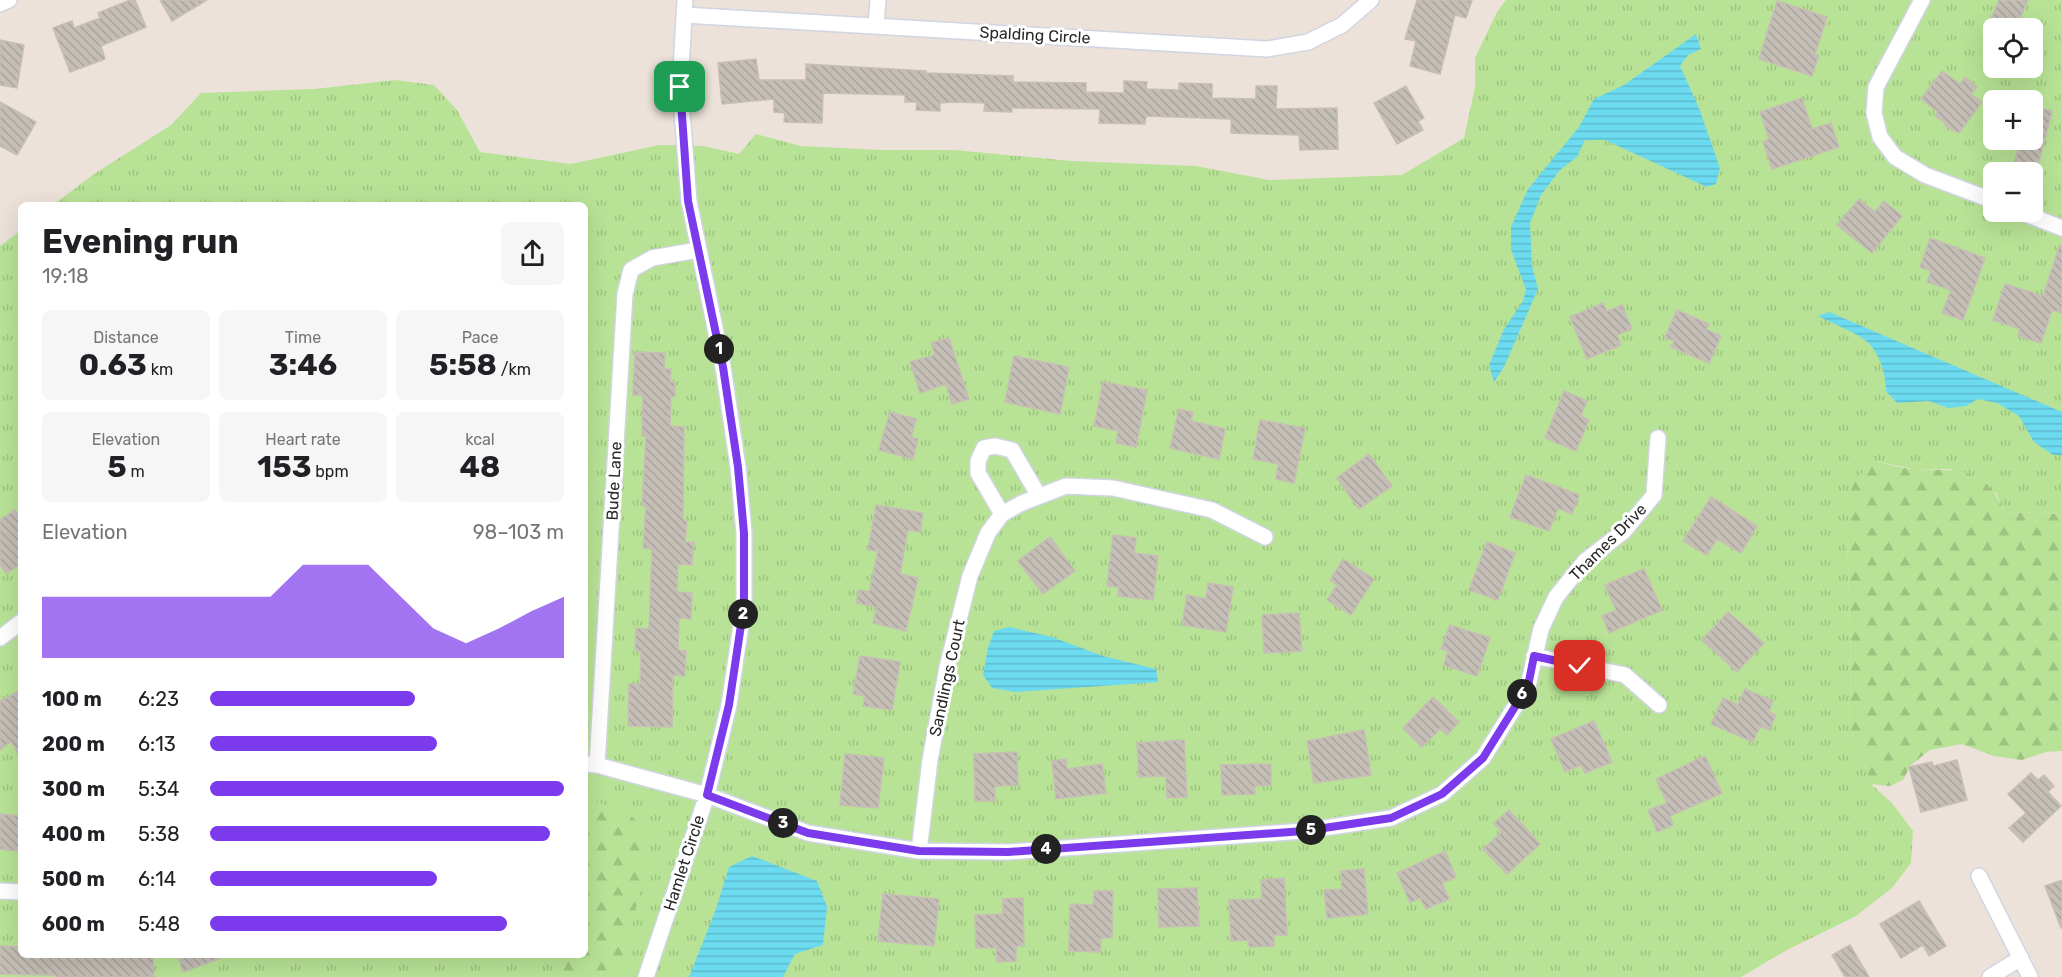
<!DOCTYPE html>
<html lang="en">
<head>
<meta charset="utf-8">
<style>
  body { margin:0; font-family:Rubik,sans-serif; background:#f6f6f6; color:#202124; height:100vh; display:flex; flex-direction:column; font-size:22px; white-space:nowrap }
  * { box-sizing:border-box; margin:0 }
  p { font-size:20px; color:#757577 }
  .icon { flex:none; width:33px; height:33px; fill:none; stroke:currentColor; stroke-width:2; stroke-linecap:round; stroke-linejoin:round }
  .map { position:relative; flex:1; overflow:hidden }
  .details { position:absolute; left:18px; top:202px; width:570px; height:756px; display:flex; flex-direction:column; background:#fff; border-radius:9px; box-shadow:0 6px 24px #0002 }
  .details>* { flex:none }
  .controls { position:absolute; left:1983px; top:18px; display:grid; gap:12px }
  .controls a { display:grid; place-items:center; width:60px; height:60px; border-radius:9px; background:#fff; box-shadow:0 6px 24px #0002; font-size:30px }
  .pin { position:absolute; display:grid; place-items:center; width:51px; height:51px; color:#fff; margin:-26px; border-radius:12px; box-shadow:0 3px 9px #0006 }
  .km { position:absolute; width:30px; height:30px; margin:-15px; border-radius:50%; background:#222; color:#fff; font-size:16px; line-height:30px; text-align:center }
  .round { display:grid; place-items:center; flex:none; width:63px; height:63px; border-radius:9px; background:#f6f6f6 }
  .head { display:flex; align-items:center; justify-content:space-between; height:102px; padding:0 24px }
  h1 { font-size:33px; font-weight:700; line-height:45px }
  .stats { display:grid; grid-template-columns:repeat(3,1fr); gap:9px; height:102px; padding:6px 24px }
  .stats div { display:grid; align-content:center; border-radius:9px; background:#f6f6f6; text-align:center }
  .stats b { font-size:30px; font-weight:700 }
  .stats small { font-size:16px; font-weight:400 }
  .stats p { font-size:16px }
  .chart { height:168px; padding:12px 24px }
  .chart p { display:flex; justify-content:space-between }
  .chart svg { width:100%; height:108px; margin-top:6px; fill:#7c3aed; opacity:.7 }
  ul { padding:0 24px; list-style:none; font-size:20px }
  li { display:grid; grid-template-columns:96px 72px 1fr; align-items:center; height:45px }
  li i { height:15px; border-radius:8px; background:#7c3aed }
  .map>svg:first-child { display:block }
  .grass { fill:url(#grass-tufts); fill-rule:evenodd }
  .forest { fill:url(#forest-firs) }
  .water { fill:url(#water-rules) }
  .building { fill:url(#building-back-hatch); stroke:#c7beb4; stroke-width:1.5 }
  .lines { fill:none; stroke-linecap:round; stroke-linejoin:round }
  .street-casing { stroke:#d0d5e2; stroke-width:18 }
  .street { stroke:#fff; stroke-width:15 }
  .route-casing { stroke:#fff; stroke-width:12 }
  .route { stroke:#7c3aed; stroke-width:8 }
  .labels { text-anchor:middle; dominant-baseline:central; stroke-width:6; stroke-linejoin:round; paint-order:stroke }
  .street-label { font-size:16px; fill:#292929; stroke:#fff }
</style>
</head>
<body>
<div class="map">
<svg width="2062" height="977" viewBox="0 0 2062 977">
  <defs>
    <pattern id="grass-tufts" width="24" height="20" patternUnits="userSpaceOnUse" patternTransform="scale(1.5)"><rect width="24" height="20" fill="#b8e396"/><path d="M3 7l-1-3M5 7V3M7 7l1-3M15 17l-1-3M17 17v-4M19 17l1-3" fill="none" stroke="#9ec381"/></pattern>
    <pattern id="forest-firs" width="22" height="20" patternUnits="userSpaceOnUse" patternTransform="scale(1.5)"><rect width="22" height="20" fill="#b8e396"/><path d="M5 1l3.5 6h-7zM16 11l3.5 6h-7z" fill="#9ec381"/></pattern>
    <pattern id="water-rules" width="6" height="5" patternUnits="userSpaceOnUse" patternTransform="scale(1.5)"><rect width="6" height="5" fill="#6cdaef"/><path d="M0 2.5h6" fill="none" stroke="#5ebbcd"/></pattern>
    <pattern id="building-back-hatch" width="6" height="6" patternUnits="userSpaceOnUse" patternTransform="scale(1.5)"><rect width="6" height="6" fill="#c4beb6"/><path d="M-1 5l2 2M0 0l6 6M5-1l2 2" fill="none" stroke="#a8a39c"/></pattern>
  </defs>
  <rect width="100%" height="100%" fill="#ece2da"/>
  <path class="grass" d="M 1506,0 L 2062,0 L 2062,514 L 2005,512 L 1996,493 L 1950,469 L 1913,469 L 1875,461 L 1847,537 L 1851,665 L 1849,724 L 1871,784 L 1892,803 L 1913,831 L 1911,863 L 1892,888 L 1856,916 L 1787,950 L 1741,977 L 0,977 L 0,246 L 21,230 L 21,956 L 585,956 L 585,206 L 53,205 L 94,174 L 171,125 L 201,93 L 314,89 L 395,80 L 434,85 L 457,110 L 480,152 L 571,164 L 659,145 L 704,146 L 739,154 L 756,134 L 801,146 L 882,150 L 954,150 L 1072,161 L 1196,166 L 1269,180 L 1402,175 L 1464,138 L 1475,87 L 1475,58 L 1497,12 ZM 1994,28 L 2032,28 L 2032,68 L 1994,68 ZM 1994,100 L 2032,100 L 2032,140 L 1994,140 ZM 1994,172 L 2032,172 L 2032,212 L 1994,212 Z"/>
  <path class="forest" d="M 1875,461 C 1888,464 1903,469 1916,469 C 1961,471 1984,466 2005,512 L 2062,514 L 2062,751 L 2046,752 L 2022,760 L 1994,756 L 1962,744 L 1930,750 L 1911,765 L 1903,780 L 1890,786 L 1871,784 L 1849,724 L 1851,665 L 1847,537 L 1849,495 L 1856,478 Z
    M 597,802 L 626,811 L 644,828 L 645,860 L 623,977 L 565,977 L 561,962 L 562,956 L 585,956 L 585,813 Z"/>
  <path class="water" d="M 1696,34 L 1701,49 L 1688,55 L 1680,66 L 1699,108 L 1720,168 L 1716,184 L 1707,187 L 1605,140 L 1585,140 L 1577,157 L 1560,170 L 1541,195 L 1530,223 L 1532,265 L 1538,289 L 1504,367 L 1494,382 L 1489,365 L 1504,329 L 1523,301 L 1526,289 L 1511,250 L 1511,227 L 1528,189 L 1579,127 L 1594,99 L 1624,85 Z
    M 1829,312 L 2062,412 L 2062,455 L 2053,455 L 2034,442 L 2019,416 L 1997,403 L 1978,399 L 1966,406 L 1948,408 L 1929,401 L 1897,403 L 1886,391 C 1886,373 1879,351 1865,340 C 1855,332 1831,323 1818,316 Z
    M 1009,627 L 1052,637 L 1103,656 L 1156,669 L 1158,682 L 1015,692 L 992,688 L 983,675 L 988,648 L 994,631 Z
    M 752,856 L 817,881 L 827,907 L 823,945 L 795,954 L 783,977 L 689,977 L 716,909 L 729,867 Z"/>
  <path class="building" d="M 130,0 L 135,0 L 146,27 L 101,46 L 105,59 L 70,72 L 53,28 L 72,21 L 74,28 L 100,18 L 98,13 Z
    M 160,0 L 207,0 L 172,21 Z
    M 1417,0 L 1472,0 L 1466,18 L 1455,15 L 1440,74 L 1410,66 L 1416,41 L 1405,39 Z
    M 1999,0 L 2028,0 L 2016,28 L 1987,28 Z
    M 1777,1 L 1827,17 L 1815,54 L 1819,55 L 1812,76 L 1759,59 Z
    M 0,40 L 24,45 L 17,88 L 0,85 Z
    M 756,59 L 759,80 L 806,80 L 806,64 L 926,71 L 926,73 L 1013,76 L 1013,82 L 1086,83 L 1086,92 L 1124,93 L 1124,81 L 1147,82 L 1146,89 L 1179,90 L 1179,83 L 1212,84 L 1212,98 L 1256,99 L 1256,86 L 1277,86 L 1276,109 L 1337,108 L 1338,149 L 1300,150 L 1299,135 L 1231,133 L 1231,119 L 1146,116 L 1145,124 L 1099,123 L 1100,109 L 1012,108 L 1012,112 L 984,111 L 985,103 L 953,102 L 940,103 L 940,111 L 916,110 L 917,102 L 905,102 L 905,95 L 823,93 L 822,123 L 784,122 L 785,113 L 774,112 L 774,99 L 722,104 L 718,63 Z
    M 1942,71 L 1960,84 L 1965,77 L 1977,87 L 1971,94 L 1982,102 L 1959,133 L 1945,126 L 1945,123 L 1935,116 L 1938,112 L 1921,99 Z
    M 1406,86 L 1424,118 L 1418,121 L 1423,130 L 1397,144 L 1374,103 Z
    M 1802,98 L 1812,129 L 1831,123 L 1839,147 L 1772,169 L 1763,142 L 1769,139 L 1760,112 Z
    M 0,102 L 36,122 L 17,155 L 0,146 Z
    M 2032,106 L 2052,111 L 2036,173 L 2013,167 L 2021,140 L 2032,140 Z
    M 1859,199 L 1875,212 L 1884,201 L 1902,216 L 1872,253 L 1837,225 Z
    M 1930,238 L 1985,258 L 1963,320 L 1942,313 L 1951,290 L 1927,282 L 1931,271 L 1920,267 Z
    M 2059,247 L 2062,248 L 2062,313 L 2052,310 L 2041,343 L 2018,336 L 2020,329 L 1993,320 L 2005,284 L 2043,296 Z
    M 1603,303 L 1607,311 L 1622,305 L 1632,329 L 1617,335 L 1621,345 L 1587,359 L 1570,317 Z
    M 1677,310 L 1709,324 L 1706,329 L 1721,336 L 1709,363 L 1671,347 L 1674,341 L 1665,337 Z
    M 949,338 L 969,399 L 952,404 L 946,384 L 920,393 L 910,362 L 935,355 L 931,343 Z
    M 635,352 L 665,353 L 664,369 L 671,369 L 670,382 L 675,382 L 675,397 L 671,396 L 670,426 L 684,427 L 683,520 L 687,520 L 685,542 L 694,542 L 692,565 L 678,564 L 677,592 L 692,593 L 691,619 L 679,618 L 678,650 L 686,651 L 685,676 L 673,675 L 672,727 L 628,726 L 629,684 L 640,684 L 641,651 L 635,650 L 636,628 L 649,629 L 652,549 L 643,548 L 646,506 L 642,506 L 646,436 L 642,436 L 643,395 L 633,395 Z
    M 1014,356 L 1069,367 L 1060,414 L 1005,402 Z
    M 1103,382 L 1147,390 L 1136,447 L 1116,443 L 1118,431 L 1094,426 Z
    M 1564,391 L 1587,401 L 1581,416 L 1589,420 L 1576,451 L 1545,438 Z
    M 1179,409 L 1193,412 L 1191,421 L 1225,429 L 1219,459 L 1170,448 Z
    M 890,412 L 916,419 L 911,437 L 918,439 L 913,459 L 879,450 Z
    M 1260,420 L 1305,428 L 1294,483 L 1276,479 L 1278,464 L 1253,459 Z
    M 1369,454 L 1392,486 L 1359,509 L 1337,478 Z
    M 1526,475 L 1579,495 L 1572,514 L 1558,508 L 1549,531 L 1510,517 Z
    M 1711,497 L 1757,526 L 1741,553 L 1717,539 L 1707,555 L 1683,541 Z
    M 876,505 L 923,513 L 920,532 L 908,530 L 900,574 L 918,578 L 906,631 L 873,623 L 877,607 L 856,603 L 859,590 L 869,592 L 878,551 L 868,550 Z
    M 15,510 L 21,519 L 21,564 L 6,573 L 0,565 L 0,520 Z
    M 1113,535 L 1136,538 L 1134,553 L 1158,556 L 1153,600 L 1118,596 L 1119,587 L 1107,586 Z
    M 1050,537 L 1075,571 L 1043,594 L 1018,561 Z
    M 1487,542 L 1515,553 L 1498,600 L 1469,590 Z
    M 1343,559 L 1374,579 L 1351,615 L 1327,600 L 1337,585 L 1330,580 Z
    M 1644,569 L 1662,610 L 1609,633 L 1602,616 L 1616,610 L 1605,585 Z
    M 1208,583 L 1233,587 L 1226,632 L 1182,625 L 1187,595 L 1206,599 Z
    M 1728,612 L 1764,643 L 1737,672 L 1702,640 Z
    M 1299,613 L 1302,651 L 1264,653 L 1262,615 Z
    M 1450,625 L 1490,638 L 1477,676 L 1444,665 L 1448,651 L 1441,649 Z
    M 860,656 L 900,662 L 892,710 L 863,706 L 865,696 L 853,694 Z
    M 1745,689 L 1773,701 L 1769,712 L 1776,715 L 1769,730 L 1760,726 L 1753,742 L 1711,724 L 1723,698 L 1738,705 Z
    M 21,690 L 21,759 L 11,741 L 0,750 L 0,701 Z
    M 1433,697 L 1459,722 L 1447,735 L 1440,729 L 1422,747 L 1403,728 Z
    M 1594,721 L 1612,762 L 1585,773 L 1581,765 L 1565,772 L 1551,739 Z
    M 1364,730 L 1371,775 L 1314,783 L 1307,741 Z
    M 1184,740 L 1187,797 L 1167,798 L 1166,776 L 1139,777 L 1137,743 Z
    M 1017,752 L 1018,785 L 995,786 L 995,801 L 975,801 L 974,754 Z
    M 845,754 L 884,758 L 878,808 L 840,805 Z
    M 1705,756 L 1722,793 L 1670,816 L 1673,825 L 1657,832 L 1648,810 L 1667,803 L 1656,779 Z
    M 1066,759 L 1067,769 L 1102,764 L 1106,793 L 1056,799 L 1052,761 Z
    M 1957,760 L 1967,800 L 1921,812 L 1909,767 L 1932,762 L 1933,766 Z
    M 1271,764 L 1271,785 L 1255,786 L 1255,794 L 1222,795 L 1221,765 Z
    M 2031,773 L 2038,780 L 2044,775 L 2054,786 L 2048,792 L 2061,806 L 2023,842 L 2009,828 L 2026,813 L 2008,794 Z
    M 1509,810 L 1540,844 L 1507,874 L 1483,849 L 1502,832 L 1494,823 Z
    M 0,814 L 19,816 L 17,832 L 21,832 L 18,851 L 0,849 Z
    M 1445,851 L 1456,877 L 1442,883 L 1449,899 L 1426,909 L 1420,898 L 1410,903 L 1397,873 Z
    M 1364,869 L 1368,914 L 1327,918 L 1324,890 L 1342,889 L 1341,871 Z
    M 1284,878 L 1287,935 L 1274,935 L 1274,946 L 1249,947 L 1249,940 L 1231,941 L 1229,900 L 1262,899 L 1261,880 Z
    M 2062,880 L 2062,928 L 2061,928 L 2045,886 Z
    M 1197,888 L 1199,926 L 1159,927 L 1158,889 Z
    M 1094,891 L 1113,891 L 1112,938 L 1101,938 L 1100,952 L 1069,951 L 1070,904 L 1093,905 Z
    M 883,894 L 939,899 L 934,946 L 878,941 Z
    M 1023,898 L 1024,946 L 1016,946 L 1016,961 L 997,962 L 996,948 L 976,948 L 975,915 L 1003,914 L 1003,899 Z
    M 1919,901 L 1946,946 L 1929,956 L 1923,945 L 1901,958 L 1880,924 Z
    M 1850,945 L 1869,977 L 1845,977 L 1832,955 Z
    M 0,946 L 21,947 L 21,956 L 153,956 L 154,977 L 57,977 L 56,975 L 0,974 Z
    M 178,956 L 223,956 L 223,957 L 183,972 Z"/>
  <g class="lines">
    <defs>
      <path id="street" d="M 1922,0 L 1876,87 L 1874,113 L 1880,137 L 1895,157 L 1925,175 L 1994,201
        M 0,4 L 9,0
        M 684,15 L 1267,49 L 1308,42 L 1342,25 L 1371,0
        M 876,25 L 878,0
        M 2020,212 L 2062,228
        M 1002,514 L 978,473 L 978,461 L 984,448 L 995,446 L 1012,450 L 1039,496
        M 0,638 L 21,622
        M 1534,656 L 1625,675 L 1659,705
        M 585,764 L 597,765 L 707,795 L 808,833 L 919,851 L 1008,852 L 1304,831 L 1391,818 L 1442,794 L 1483,758 L 1528,686 L 1541,629 L 1556,597 L 1585,561 L 1624,531 L 1654,495 L 1658,438
        M 597,765 L 625,294 L 631,270 L 652,258 L 698,250
        M 919,851 L 930,760 L 947,667 L 970,576 L 988,533 L 1002,514 L 1022,503 L 1066,486 L 1113,488 L 1212,510 L 1265,537
        M 1979,876 L 2030,977
        M 0,891 L 21,892
        M 646,977 L 707,795 L 729,705 L 744,605 L 744,533 L 738,467 L 723,367 L 689,201 L 680,87 L 685,0
        M 1990,977 L 2021,958"/>
    </defs>
    <use href="#street" class="street-casing"/>
    <use href="#street" class="street"/>
  </g>
  <g class="lines">
    <defs>
      <path id="route" d="M 680,87 L 688,201 L 723,367 L 738,467 L 744,533 L 744,605 L 729,705 L 707,795 L 808,833 L 919,851 L 1008,852 L 1304,831 L 1391,818 L 1442,794 L 1483,758 L 1528,686 L 1534,656 L 1580,666"/>
    </defs>
    <use href="#route" class="route-casing"/>
    <use href="#route" class="route"/>
  </g>
  <g class="labels">
    <g class="street-label">
      <text transform="translate(1035 35) rotate(3)">Spalding Circle</text>
      <text transform="translate(614 481) rotate(-87)">Bude Lane</text>
      <text transform="translate(1608 542) rotate(-45)">Thames Drive</text>
      <text transform="translate(947 678) rotate(-78)">Sandlings Court</text>
      <text transform="translate(684 863) rotate(-72)">Hamlet Circle</text>
    </g>
  </g>
</svg>
<div class="controls">
<a><svg class="icon" aria-label="locate" viewBox="0 0 24 24"><circle cx="12" cy="12" r="6"/><path d="M12 2v4M12 18v4M2 12h4M18 12h4"/></svg></a>
<a>+</a>
<a>−</a>
</div>
<div class="pin" style="left:680px;top:87px;background:#1e9e55"><svg class="icon" aria-label="arrive" viewBox="0 0 24 24"><path d="M6 21V4h12l-3 4 3 4H6"/></svg></div>
<div class="pin" style="left:1580px;top:666px;background:#d93025"><svg class="icon" aria-label="check" viewBox="0 0 24 24"><path d="M5 12l5 5 9-10"/></svg></div>
<b class="km" style="left:719px;top:349px">1</b>
<b class="km" style="left:743px;top:614px">2</b>
<b class="km" style="left:783px;top:823px">3</b>
<b class="km" style="left:1046px;top:849px">4</b>
<b class="km" style="left:1311px;top:830px">5</b>
<b class="km" style="left:1522px;top:694px">6</b>
<section class="details">
<div class="head"><div><h1>Evening run</h1><p>19:18</p></div><a class="round"><svg class="icon" aria-label="share" viewBox="0 0 24 24"><path d="M12 15V3M7 8l5-5 5 5M5 13v7h14v-7"/></svg></a></div>
<div class="stats">
<div><p>Distance</p><b>0.63<small> km</small></b></div>
<div><p>Time</p><b>3:46</b></div>
<div><p>Pace</p><b>5:58<small> /km</small></b></div>
</div>
<div class="stats">
<div><p>Elevation</p><b>5<small> m</small></b></div>
<div><p>Heart rate</p><b>153<small> bpm</small></b></div>
<div><p>kcal</p><b>48</b></div>
</div>
<div class="chart"><p><span>Elevation</span>98–103 m</p>
<svg viewBox="0 0 160 44" preserveAspectRatio="none"><path d="M0 44V19L10 19L20 19L30 19L40 19L50 19L60 19L70 19L80 6L90 6L100 6L110 19L120 32L130 38L140 32L150 25L160 19V44z"/></svg>
</div>
<ul>
<li><b>100 m</b>6:23<i style="width:58%"></i></li>
<li><b>200 m</b>6:13<i style="width:64%"></i></li>
<li><b>300 m</b>5:34<i style="width:100%"></i></li>
<li><b>400 m</b>5:38<i style="width:96%"></i></li>
<li><b>500 m</b>6:14<i style="width:64%"></i></li>
<li><b>600 m</b>5:48<i style="width:84%"></i></li>
</ul>
</section>
</div>
</body>
</html>
